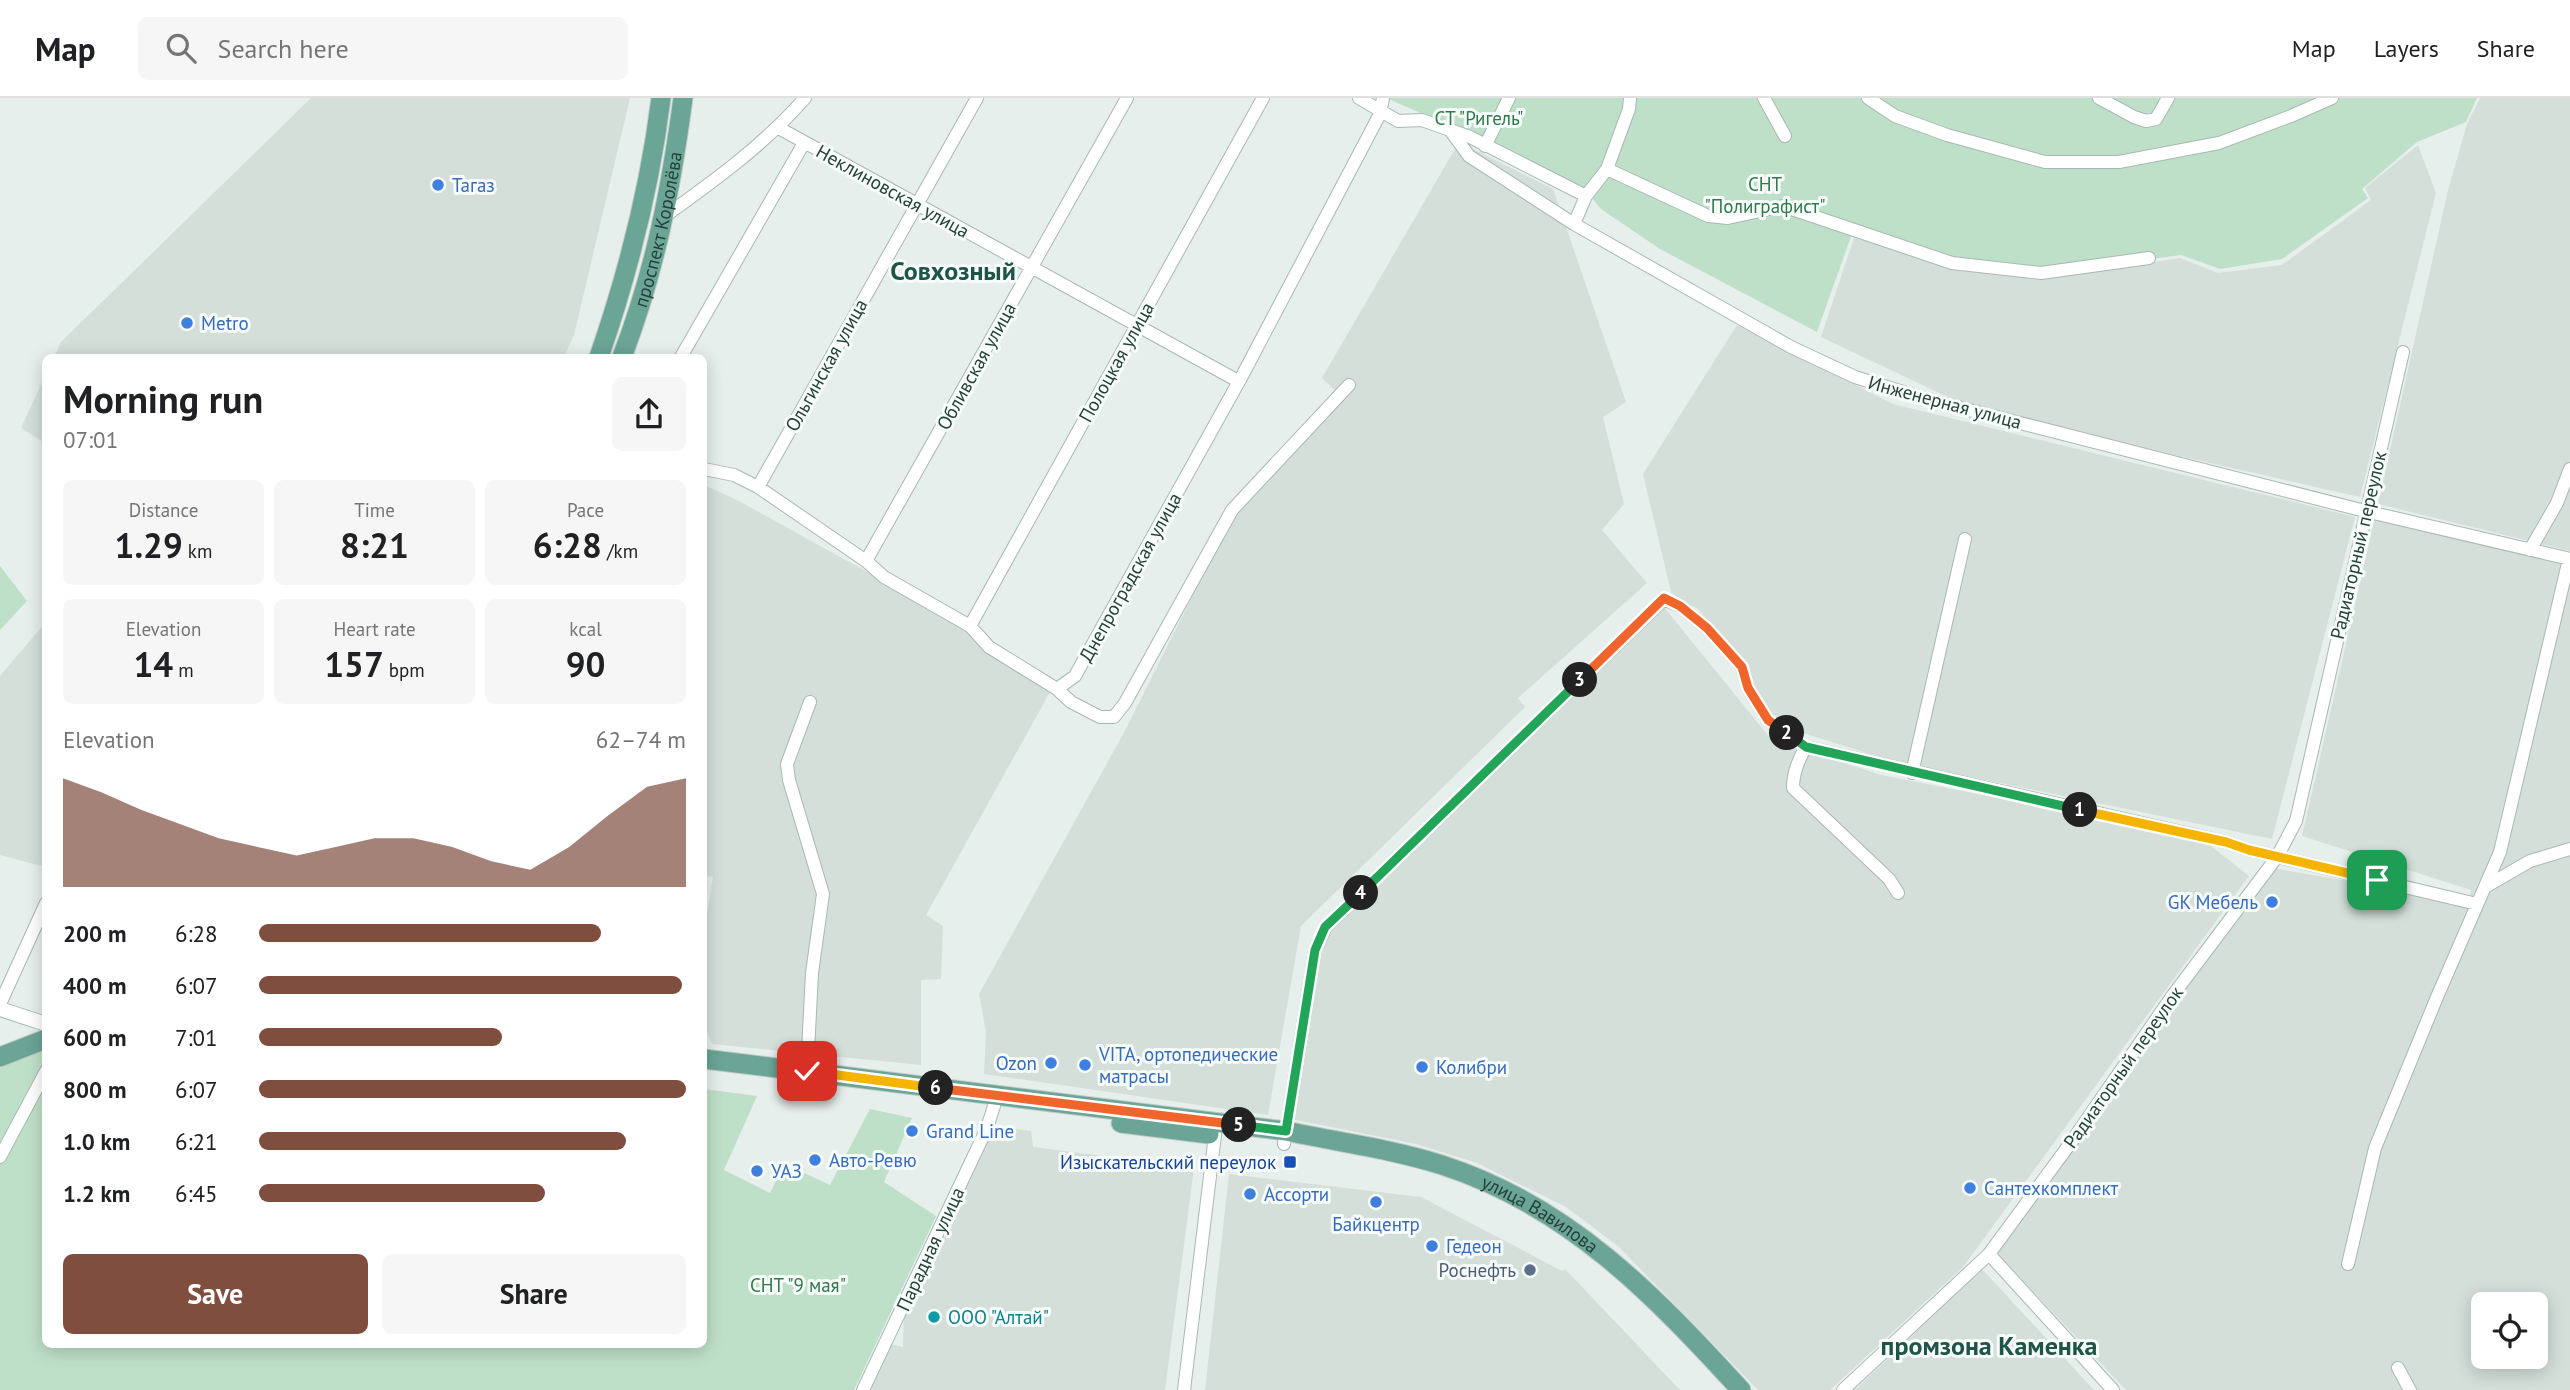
<!DOCTYPE html>
<html lang="en">
<head>
<meta charset="utf-8">
<style>
  body { margin:0; font-family:"PT Sans",sans-serif; background:#f6f6f6; color:#202124; height:100vh; display:flex; flex-direction:column; font-size:26px; white-space:nowrap }
  * { box-sizing:border-box; margin:0 }
  p { font-size:23px; color:#757577 }
  .icon { flex:none; width:38px; height:38px; fill:none; stroke:currentColor; stroke-width:2; stroke-linecap:round; stroke-linejoin:round }
  .map { position:relative; flex:1; overflow:hidden }
  .side { position:absolute; left:42px; top:256px; width:665px; height:994px; display:flex; flex-direction:column; background:#fff; border-radius:10px; box-shadow:0 4px 18px #0003 }
  .side>* { flex:none }
  .fabs { position:absolute; left:2471px; top:1194px; display:grid; gap:14px }
  .fabs a { display:grid; place-items:center; width:77px; height:77px; border-radius:10px; background:#fff; box-shadow:0 4px 18px #0003; font-size:35px }
  .pin { position:absolute; display:grid; place-items:center; width:60px; height:60px; color:#fff; margin:-30px; border-radius:14px; box-shadow:0 4px 10px #0006 }
  .km { position:absolute; width:35px; height:35px; margin:-18px; border-radius:50%; background:#222; color:#fff; font-size:19px; line-height:35px; text-align:center }
  .round { display:grid; place-items:center; flex:none; width:74px; height:74px; border-radius:10px; background:#f6f6f6 }
  .head { display:flex; align-items:center; justify-content:space-between; height:119px; padding:0 21px }
  h1 { font-size:38px; font-weight:700; line-height:52px }
  .metrics { display:grid; grid-template-columns:repeat(3,1fr); gap:10px; height:119px; padding:7px 21px }
  .metrics div { display:grid; align-content:center; border-radius:10px; background:#f6f6f6; text-align:center }
  .metrics b { font-size:35px; font-weight:700 }
  .metrics small { font-size:19px; font-weight:400 }
  .metrics p { font-size:19px }
  .chart { height:196px; padding:14px 21px }
  .chart p { display:flex; justify-content:space-between }
  .chart svg { width:100%; height:126px; margin-top:7px; fill:#7f4e3f; opacity:.7 }
  .action { display:flex; gap:14px; margin-top:auto; padding:14px 21px }
  .action a { flex:1; height:80px; border-radius:10px; background:#7f4e3f; color:#fff; font-size:28px; font-weight:700; line-height:80px; text-align:center }
  .action a+a { background:#f6f6f6; color:#202124 }
  ul { padding:0 21px; list-style:none; font-size:23px }
  li { display:grid; grid-template-columns:112px 84px 1fr; align-items:center; height:52px }
  li i { height:18px; border-radius:9px; background:#7f4e3f }
  header { display:flex; align-items:center; gap:42px; box-sizing:border-box; height:98px; padding:0 35px; background:#fff; border-bottom:2px solid #e0e0e0 }
  header strong { font-size:33px }
  nav { display:flex; gap:38px; margin-inline-start:auto; font-size:24px }
  .search { width:490px; height:63px; background:#f6f6f6; display:flex; align-items:center; gap:18px; box-sizing:border-box; padding:0 24px; border-radius:10px; color:#757577; font-size:26px }
  .map>svg:first-child { display:block }
  .built { fill:#d4dfda; fill-rule:evenodd }
  .green { fill:#bfe0c8 }
  .lines { fill:none; stroke-linecap:round; stroke-linejoin:round }
  .minor-casing { stroke:#a8b8b2; stroke-width:14 }
  .tertiary-casing { stroke:#a8b8b2; stroke-width:16 }
  .primary-casing { stroke:#c2cac8; stroke-width:21 }
  .minor { stroke:#fff; stroke-width:12 }
  .tertiary { stroke:#fff; stroke-width:14 }
  .primary { stroke:#6aa596; stroke-width:19 }
  .split-1-casing { stroke:#fff; stroke-width:14 }
  .split-2-casing { stroke:#fff; stroke-width:14 }
  .split-3-casing { stroke:#fff; stroke-width:14 }
  .split-4-casing { stroke:#fff; stroke-width:14 }
  .split-5-casing { stroke:#fff; stroke-width:14 }
  .split-6-casing { stroke:#fff; stroke-width:14 }
  .split-7-casing { stroke:#fff; stroke-width:14 }
  .split-1 { stroke:#f5b400; stroke-width:9 }
  .split-2 { stroke:#22a559; stroke-width:9 }
  .split-3 { stroke:#f0652b; stroke-width:9 }
  .split-4 { stroke:#22a559; stroke-width:9 }
  .split-5 { stroke:#22a559; stroke-width:9 }
  .split-6 { stroke:#f0652b; stroke-width:9 }
  .split-7 { stroke:#f5b400; stroke-width:9 }
  .shop-dot { fill:#3f7fe0; stroke:#f7fbf9; stroke-width:2.5 }
  .transit-dot { fill:#1a4fb4; stroke:#f7fbf9; stroke-width:2.5 }
  .service-dot { fill:#5c6f8a; stroke:#f7fbf9; stroke-width:2.5 }
  .culture-dot { fill:#0f9aa8; stroke:#f7fbf9; stroke-width:2.5 }
  .labels { text-anchor:middle; dominant-baseline:central; stroke-width:6; stroke-linejoin:round; paint-order:stroke }
  .park-label { font-size:19px; fill:#2d7a4b; stroke:#f7fbf9 }
  .shop-label { font-size:19px; fill:#366cbe; stroke:#f7fbf9; text-anchor:start }
  .street-label { font-size:19px; fill:#24423a; stroke:#f7fbf9 }
  .transit-label { font-size:19px; fill:#164399; stroke:#f7fbf9; text-anchor:end }
  .service-label { font-size:19px; fill:#4e5e75; stroke:#f7fbf9; text-anchor:end }
  .culture-label { font-size:19px; fill:#0d838f; stroke:#f7fbf9; text-anchor:start }
  .district-label { font-size:26px; font-weight:bold; fill:#1f5548; stroke:#f7fbf9 }
</style>
</head>
<body>
<header>
<strong>Map</strong>
<div class="search"><svg class="icon" aria-label="search" viewBox="0 0 24 24"><circle cx="10" cy="10" r="6"/><path d="M15 15l6 6"/></svg>Search here</div>
<nav><a>Map</a><a>Layers</a><a>Share</a></nav>
</header>
<div class="map">
<svg width="2570" height="1292" viewBox="0 0 2570 1292">
  <rect width="100%" height="100%" fill="#e6efeb"/>
  <path class="built" d="M 311,0 L 630,0 L 574,237 L 564,259 L 54,259 L 61,244 Z
    M 2480,0 L 2570,0 L 2570,453 L 2378,406 L 2448,92 L 2467,26 Z
    M 1459,44 L 1553,91 L 1626,304 L 1603,319 L 1624,406 L 1602,432 L 1647,485 L 1518,600 L 1525,609 L 1301,828 L 1268,1017 L 984,976 L 986,934 L 979,896 L 1127,629 L 1238,407 L 1340,297 L 1322,280 Z
    M 2418,47 L 2436,95 L 2360,399 L 1973,311 L 1821,239 L 1855,137 L 1974,173 L 2040,182 L 2180,160 L 2218,175 L 2282,167 L 2371,102 L 2365,90 Z
    M 1737,227 L 1893,306 L 2355,419 L 2272,741 L 1889,662 L 1797,633 L 1762,609 L 1739,561 L 1698,511 L 1672,498 L 1643,376 Z
    M 45,278 L 45,345 L 21,330 Z
    M 704,387 L 737,402 L 954,522 L 1055,585 L 926,817 L 943,828 L 941,881 L 921,882 L 921,967 L 712,946 L 704,926 L 706,881 L 704,873 L 704,834 L 713,779 L 704,777 Z
    M 2375,419 L 2570,465 L 2570,1292 L 2126,1292 L 1995,1153 L 2272,770 L 2470,804 L 2471,792 L 2302,738 ZM 2483,1206 L 2536,1206 L 2536,1258 L 2483,1258 Z
    M 1663,508 L 1771,641 L 1881,677 L 2201,740 L 2249,778 L 1963,1169 L 1830,1292 L 1758,1292 L 1619,1149 L 1566,1109 L 1477,1065 L 1416,1046 L 1291,1021 L 1321,844 Z
    M 45,525 L 45,769 L 0,757 L 0,578 Z
    M 992,1028 L 1031,1033 L 1033,1049 L 1194,1070 L 1165,1292 L 869,1292 L 890,1246 L 903,1249 L 904,1215 L 916,1189 L 925,1184 L 923,1174 Z
    M 1229,1076 L 1421,1099 L 1562,1173 L 1565,1171 L 1680,1292 L 1205,1292 Z
    M 1982,1171 L 2094,1292 L 1855,1292 Z"/>
  <path class="green" d="M 1386,0 L 2477,0 L 2466,24 L 2417,44 L 2362,91 L 2368,100 L 2282,161 L 2220,171 L 2181,157 L 2037,176 L 1976,171 L 1853,133 L 1817,234 L 1660,151 L 1601,111 L 1586,93 L 1490,45 Z
    M 0,468 L 27,503 L 0,532 Z
    M 45,947 L 46,1246 L 704,1246 L 704,991 L 757,998 L 724,1072 L 770,1095 L 785,1066 L 830,1087 L 870,1011 L 912,1020 L 884,1084 L 936,1118 L 854,1292 L 0,1292 L 0,970 Z"/>
  <g class="lines">
    <defs>
      <path id="minor" d="M 1359,0 L 1398,23 L 1422,22 L 1450,32 L 1469,58 L 1574,126 L 1791,249 L 1855,279 L 1922,300 L 2365,413 L 2570,461
        M 1764,0 L 1785,38
        M 1868,0 L 1895,18 L 1947,37 L 2045,64 L 2119,64 L 2219,45 L 2291,18 L 2332,0
        M 2099,0 L 2134,19 L 2146,23 L 2156,21 L 2168,0
        M 777,29 L 1238,283
        M 1450,32 L 1470,39 L 1586,98
        M 1485,48 L 1509,0
        M 1607,71 L 1708,118 L 1728,120 L 1783,108 L 1952,165 L 2041,175 L 2149,160
        M 665,118 C 714,83 765,46 805,0
        M 1574,126 L 1586,98 L 1607,71 L 1629,11 L 1630,0
        M 681,259 L 804,45
        M 704,371 L 734,377 L 758,389 L 866,463 L 884,479 L 970,528 L 989,549 L 1057,591 L 1071,604 L 1100,619 L 1114,619 L 1125,605 L 1232,412 L 1349,287
        M 758,389 L 977,0
        M 2530,452 L 2557,405 L 2570,371
        M 866,463 L 1127,0
        M 970,528 L 1263,0
        M 1057,591 L 1075,578 L 1242,278 L 1380,16 L 1383,0
        M 1806,649 C 1798,662 1793,674 1793,690 L 1889,781 L 1898,795
        M 1912,675 L 1965,441
        M 2485,789 L 2530,763 L 2570,751
        M 0,906 L 46,805
        M 807,973 L 812,875 L 823,796 L 789,682 L 787,666 L 810,604
        M 1284,1046 L 1315,852 L 1326,829 L 1664,501 L 1680,508 L 1707,530 L 1742,569 L 1748,590 L 1768,622 L 1806,649 L 2226,744 L 2249,752 L 2477,806
        M 0,1059 L 46,973
        M 1989,1156 L 2113,1292
        M 2348,1166 L 2375,1050 L 2437,899 L 2500,754 L 2569,461
        M 2398,1270 L 2410,1292
        M 863,1292 L 987,1030 L 994,1008
        M 1184,1292 L 1215,1037
        M 1843,1292 L 1989,1156 L 2072,1043 L 2173,897 L 2277,759 L 2296,723 L 2403,254"/>
      <path id="tertiary" d="M 0,911 L 46,926"/>
      <g id="primary">
        <path d="M 599,259 C 628,175 650,89 661,0"/>
        <path id="s1" d="M 622,259 C 655,173 671,91 683,0"/>
        <path d="M 0,959 L 46,941"/>
        <path id="s2" d="M 704,961 L 1286,1033 C 1338,1044 1391,1051 1442,1067 C 1569,1108 1654,1197 1741,1292"/>
        <path d="M 1121,1025 L 1209,1036"/>
      </g>
    </defs>
    <use href="#minor" class="minor-casing"/>
    <use href="#tertiary" class="tertiary-casing"/>
    <use href="#primary" class="primary-casing"/>
    <use href="#minor" class="minor"/>
    <use href="#tertiary" class="tertiary"/>
    <use href="#primary" class="primary"/>
  </g>
  <g class="lines">
    <defs>
      <path id="split-1" d="M 2080,712 L 2226,744 L 2249,752 L 2377,782"/>
      <path id="split-2" d="M 1787,635 L 1806,649 L 2080,712"/>
      <path id="split-3" d="M 1580,582 L 1664,500 L 1680,508 L 1707,530 L 1742,569 L 1748,590 L 1768,622 L 1787,635"/>
      <path id="split-4" d="M 1361,795 L 1580,582"/>
      <path id="split-5" d="M 1239,1027 L 1286,1033 L 1315,852 L 1325,829 L 1361,795"/>
      <path id="split-6" d="M 936,990 L 1239,1027"/>
      <path id="split-7" d="M 807,973 L 936,990"/>
    </defs>
    <use href="#split-1" class="split-1-casing"/>
    <use href="#split-2" class="split-2-casing"/>
    <use href="#split-3" class="split-3-casing"/>
    <use href="#split-4" class="split-4-casing"/>
    <use href="#split-5" class="split-5-casing"/>
    <use href="#split-6" class="split-6-casing"/>
    <use href="#split-7" class="split-7-casing"/>
    <use href="#split-1" class="split-1"/>
    <use href="#split-2" class="split-2"/>
    <use href="#split-3" class="split-3"/>
    <use href="#split-4" class="split-4"/>
    <use href="#split-5" class="split-5"/>
    <use href="#split-6" class="split-6"/>
    <use href="#split-7" class="split-7"/>
  </g>
  <g class="shop-dot">
    <circle cx="438" cy="87" r="7"/>
    <circle cx="187" cy="225" r="7"/>
    <circle cx="2272" cy="804" r="7"/>
    <circle cx="1051" cy="965" r="7"/>
    <circle cx="1085" cy="967" r="7"/>
    <circle cx="1422" cy="969" r="7"/>
    <circle cx="912" cy="1033" r="7"/>
    <circle cx="815" cy="1062" r="7"/>
    <circle cx="757" cy="1073" r="7"/>
    <circle cx="1970" cy="1090" r="7"/>
    <circle cx="1250" cy="1096" r="7"/>
    <circle cx="1376" cy="1104" r="7"/>
    <circle cx="1432" cy="1148" r="7"/>
  </g>
  <rect class="transit-dot" x="1283" y="1057" width="14" height="14" rx="3.5"/>
  <circle class="service-dot" cx="1530" cy="1172" r="7"/>
  <circle class="culture-dot" cx="934" cy="1219" r="7"/>
  <g class="labels">
    <g class="park-label">
      <text x="1479" y="20">СТ "Ригель"</text>
      <text x="1765" y="86">СНТ<tspan x="1765" dy="22">"Полиграфист"</tspan></text>
      <text x="798" y="1187">СНТ "9 мая"</text>
    </g>
    <g class="shop-label">
      <text x="452" y="87">Тагаз</text>
      <text x="201" y="225">Metro</text>
      <text x="2258" y="804" text-anchor="end">GK Мебель</text>
      <text x="1099" y="956">VITA, ортопедические<tspan x="1099" dy="22">матрасы</tspan></text>
      <text x="1037" y="965" text-anchor="end">Ozon</text>
      <text x="1436" y="969">Колибри</text>
      <text x="926" y="1033">Grand Line</text>
      <text x="829" y="1062">Авто-Ревю</text>
      <text x="771" y="1073">УАЗ</text>
      <text x="1984" y="1090">Сантехкомплект</text>
      <text x="1264" y="1096">Ассорти</text>
      <text x="1376" y="1126" text-anchor="middle">Байкцентр</text>
      <text x="1446" y="1148">Гедеон</text>
    </g>
    <g class="street-label">
      <text transform="translate(893 93) rotate(29)">Неклиновская улица</text>
      <text stroke="none"><textPath href="#s1" startOffset="133">проспект Королёва</textPath></text>
      <text transform="translate(1116 264) rotate(-61)">Полоцкая улица</text>
      <text transform="translate(826 267) rotate(-61)">Ольгинская улица</text>
      <text transform="translate(976 268) rotate(-61)">Обливская улица</text>
      <text transform="translate(1945 304) rotate(15)">Инженерная улица</text>
      <text transform="translate(2358 447) rotate(-77)">Радиаторный переулок</text>
      <text transform="translate(1130 479) rotate(-61)">Днепроградская улица</text>
      <text transform="translate(2123 969) rotate(-55)">Радиаторный переулок</text>
      <text stroke="none"><textPath href="#s2" startOffset="856">улица Вавилова</textPath></text>
      <text transform="translate(930 1151) rotate(-65)">Парадная улица</text>
    </g>
    <g class="transit-label">
      <text x="1276" y="1064">Изыскательский переулок</text>
    </g>
    <g class="service-label">
      <text x="1516" y="1172">Роснефть</text>
    </g>
    <g class="culture-label">
      <text x="948" y="1219">ООО "Алтай"</text>
    </g>
    <g class="district-label">
      <text x="953" y="172">Совхозный</text>
      <text x="1989" y="1247">промзона Каменка</text>
    </g>
  </g>
</svg>
<div class="fabs">
<a><svg class="icon" aria-label="locate" viewBox="0 0 24 24"><circle cx="12" cy="12" r="6"/><path d="M12 2v4M12 18v4M2 12h4M18 12h4"/></svg></a>
</div>
<div class="pin" style="left:2377px;top:782px;background:#1e9e55"><svg class="icon" aria-label="arrive" viewBox="0 0 24 24"><path d="M6 21V4h12l-3 4 3 4H6"/></svg></div>
<div class="pin" style="left:807px;top:973px;background:#d93025"><svg class="icon" aria-label="check" viewBox="0 0 24 24"><path d="M5 12l5 5 9-10"/></svg></div>
<b class="km" style="left:2080px;top:712px">1</b>
<b class="km" style="left:1787px;top:635px">2</b>
<b class="km" style="left:1580px;top:582px">3</b>
<b class="km" style="left:1361px;top:795px">4</b>
<b class="km" style="left:1239px;top:1027px">5</b>
<b class="km" style="left:936px;top:990px">6</b>
<section class="side">
<div class="head"><div><h1>Morning run</h1><p>07:01</p></div><a class="round"><svg class="icon" aria-label="share" viewBox="0 0 24 24"><path d="M12 15V3M7 8l5-5 5 5M5 13v7h14v-7"/></svg></a></div>
<div class="metrics">
<div><p>Distance</p><b>1.29<small> km</small></b></div>
<div><p>Time</p><b>8:21</b></div>
<div><p>Pace</p><b>6:28<small> /km</small></b></div>
</div>
<div class="metrics">
<div><p>Elevation</p><b>14<small> m</small></b></div>
<div><p>Heart rate</p><b>157<small> bpm</small></b></div>
<div><p>kcal</p><b>90</b></div>
</div>
<div class="chart"><p><span>Elevation</span>62–74 m</p>
<svg viewBox="0 0 160 44" preserveAspectRatio="none"><path d="M0 44V6L10 11L20 17L30 22L40 27L50 30L60 33L70 30L80 27L90 27L100 30L110 35L120 38L130 30L140 19L150 9L160 6V44z"/></svg>
</div>
<ul>
<li><b>200 m</b>6:28<i style="width:80%"></i></li>
<li><b>400 m</b>6:07<i style="width:99%"></i></li>
<li><b>600 m</b>7:01<i style="width:57%"></i></li>
<li><b>800 m</b>6:07<i style="width:100%"></i></li>
<li><b>1.0 km</b>6:21<i style="width:86%"></i></li>
<li><b>1.2 km</b>6:45<i style="width:67%"></i></li>
</ul>
<div class="action"><a>Save</a><a>Share</a></div>
</section>
</div>
</body>
</html>
